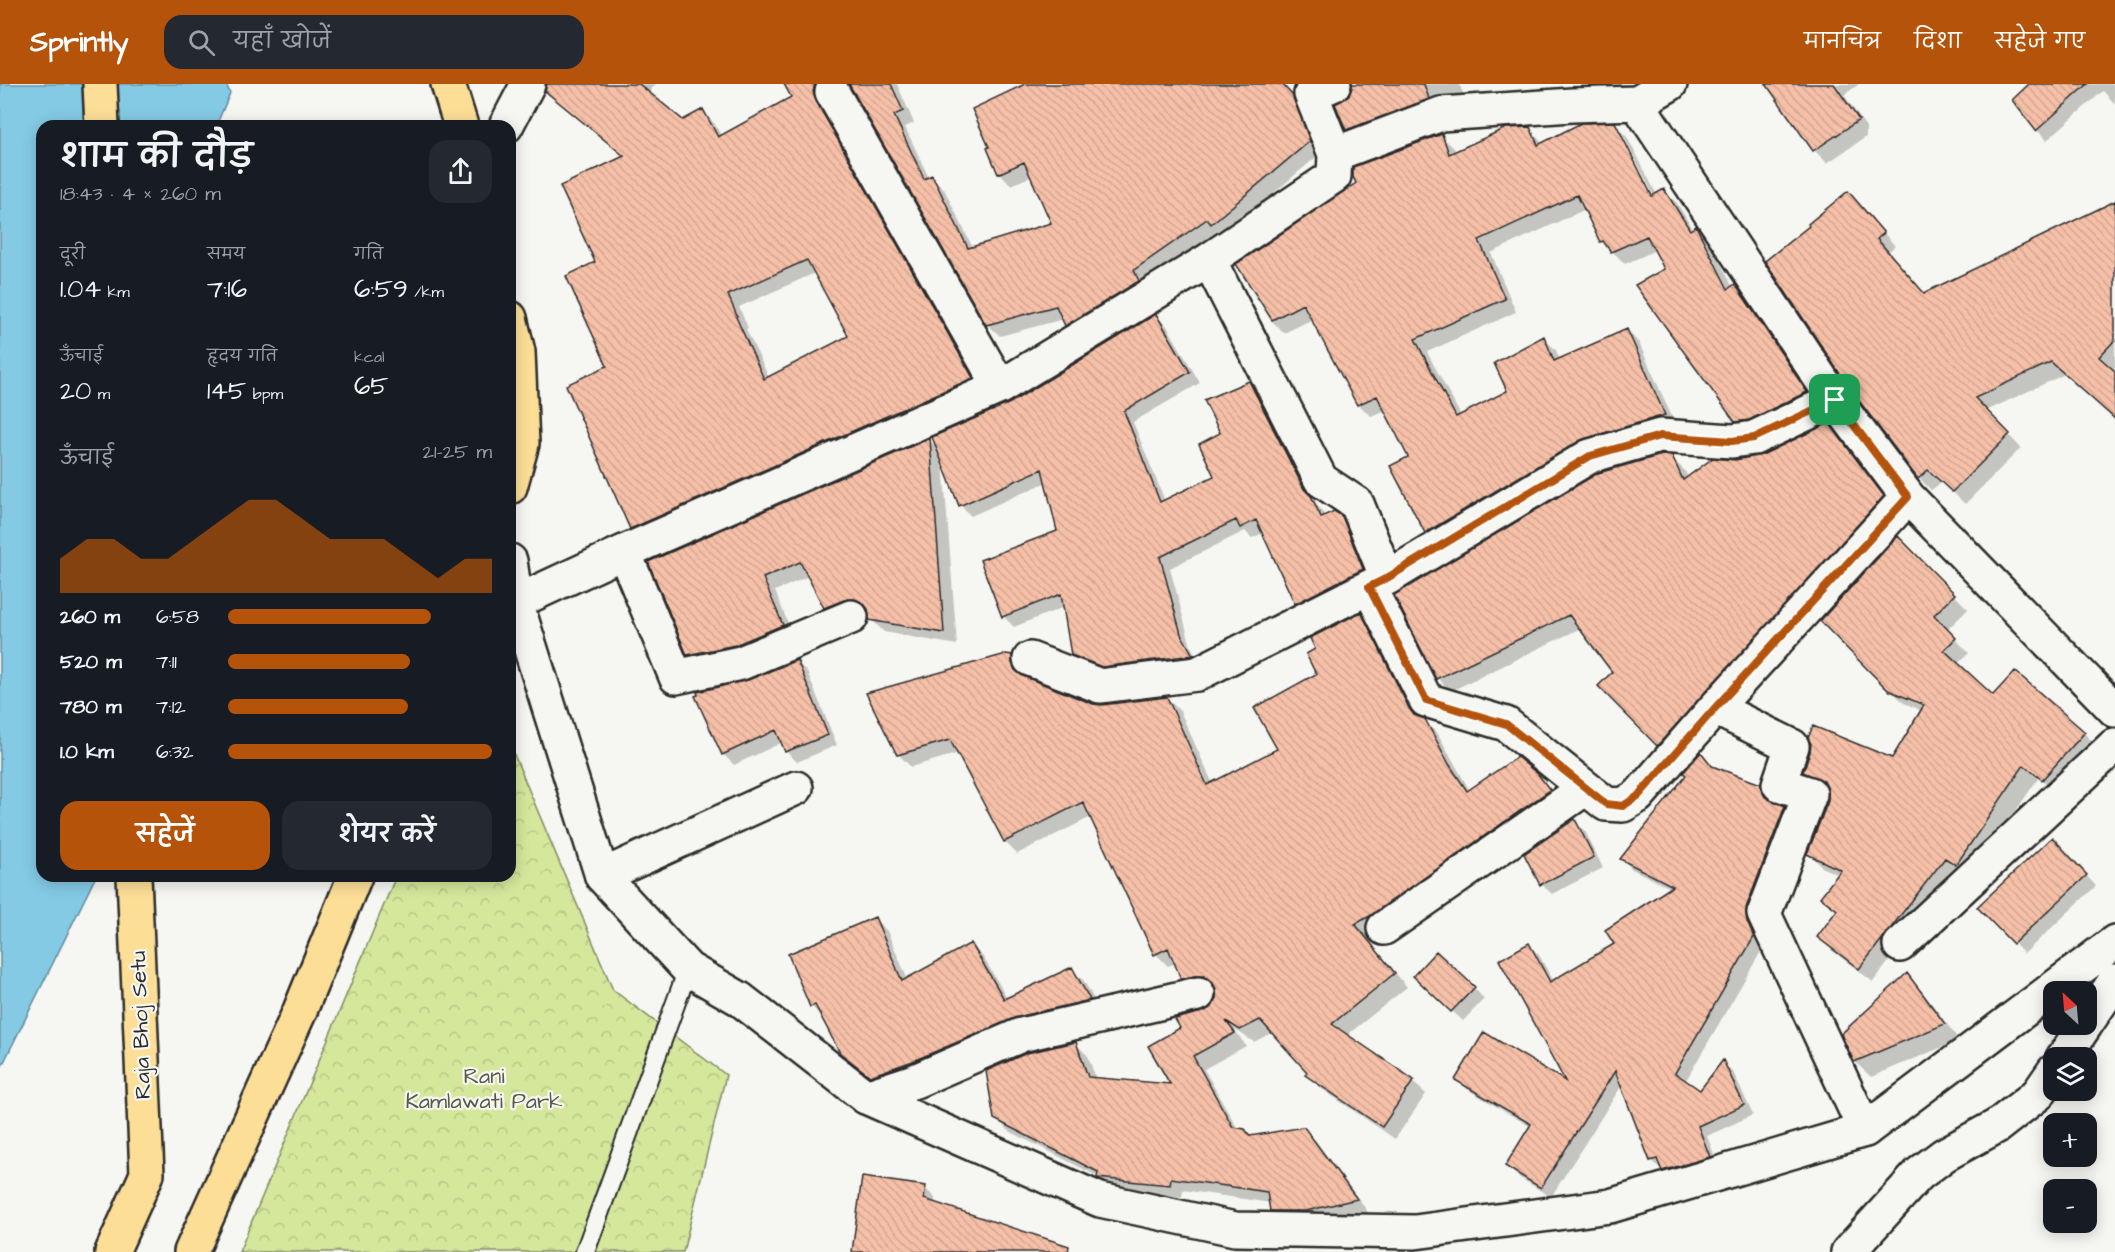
<!DOCTYPE html>
<html lang="hi">
<head>
<meta charset="utf-8">
<style>
  body { margin:0; font-family:"Architects Daughter","Playpen Sans Deva",sans-serif; background:#242831; color:#f1f3f6; height:100vh; display:flex; flex-direction:column; font-size:22px; white-space:nowrap }
  * { box-sizing:border-box; margin:0 }
  p { font-size:20px; color:#9ea1a6 }
  .icon { flex:none; width:33px; height:33px; fill:none; stroke:currentColor; stroke-width:2; stroke-linecap:round; stroke-linejoin:round }
  .map { position:relative; flex:1; overflow:hidden }
  .side { position:absolute; left:36px; top:36px; width:480px; height:762px; display:flex; flex-direction:column; background:#171b24; border-radius:18px; box-shadow:0 3px 15px #0003 }
  .side>* { flex:none }
  .needle { width:39px; rotate:334deg }
  .fabs { position:absolute; left:2043px; top:897px; display:grid; gap:12px }
  .fabs a { display:grid; place-items:center; width:54px; height:54px; border-radius:12px; background:#171b24; box-shadow:0 3px 15px #0003; font-size:30px }
  .pin { position:absolute; display:grid; place-items:center; width:51px; height:51px; color:#fff; margin:-26px; border-radius:12px; box-shadow:0 3px 9px #0006 }
  .round { display:grid; place-items:center; flex:none; width:63px; height:63px; border-radius:18px; background:#242831 }
  .head { display:flex; align-items:center; justify-content:space-between; height:102px; padding:0 24px }
  h1 { font-size:33px; font-weight:600; line-height:45px }
  .stats { display:grid; grid-template-columns:repeat(3,1fr); gap:9px; height:102px; padding:6px 24px }
  .stats div { display:grid; align-content:center }
  .stats b { font-size:26px; font-weight:600 }
  .stats small { font-size:16px; font-weight:400 }
  .stats p { font-size:16px }
  .chart { height:168px; padding:12px 24px }
  .chart p { display:flex; justify-content:space-between }
  .chart svg { width:100%; height:108px; margin-top:6px; fill:#b45309; opacity:.7 }
  .action { display:flex; gap:12px; margin-top:auto; padding:12px 24px }
  .action a { flex:1; height:69px; border-radius:18px; background:#b45309; color:#fff; font-size:24px; font-weight:600; line-height:69px; text-align:center }
  .action a+a { background:#242831; color:#f1f3f6 }
  ul { padding:0 24px; list-style:none; font-size:20px }
  li { display:grid; grid-template-columns:96px 72px 1fr; align-items:center; height:45px }
  li i { height:15px; border-radius:8px; background:#b45309 }
  header { display:flex; align-items:center; gap:36px; box-sizing:border-box; height:84px; padding:0 30px; background:#b45309; color:#fff }
  header strong { font-size:28px }
  nav { display:flex; gap:33px; margin-inline-start:auto; font-size:21px }
  .search { width:420px; height:54px; background:#242831; display:flex; align-items:center; gap:15px; box-sizing:border-box; padding:0 21px; border-radius:18px; color:#9ea1a6; font-size:22px }
  .map>svg:first-child { display:block }
  .park { fill:url(#park-crowns); stroke:#808963; stroke-width:1.5 }
  .water { fill:#84cae5; stroke:#608a9b; stroke-width:1.5 }
  .shadow { fill:#0003; fill-rule:evenodd }
  .building { fill:url(#building-back-hatch); stroke:#2b2b2b; stroke-width:1.5; fill-rule:evenodd }
  .lines { fill:none; stroke-linecap:round; stroke-linejoin:round }
  .lane-casing { stroke:#2b2b2b; stroke-width:22 }
  .street-casing { stroke:#2b2b2b; stroke-width:38 }
  .secondary-casing { stroke:#2b2b2b; stroke-width:38 }
  .primary-casing { stroke:#2b2b2b; stroke-width:38 }
  .lane { stroke:#f6f6f2; stroke-width:18 }
  .street { stroke:#f6f6f2; stroke-width:33 }
  .secondary { stroke:#f6f6f2; stroke-width:33 }
  .primary { stroke:#fcde96; stroke-width:33 }
  .route-casing { stroke:#fff; stroke-width:12 }
  .route { stroke:#b45309; stroke-width:8 }
  .labels { text-anchor:middle; dominant-baseline:central; stroke-width:4.5; stroke-linejoin:round; paint-order:stroke }
  .street-label { font-size:22px; fill:#2b2b2b; stroke:#f6f6f2 }
  .park-label { font-size:22px; fill:#565a47; stroke:#f6f6f2 }
</style>
</head>
<body>
<header>
<strong>Sprintly</strong>
<div class="search"><svg class="icon" aria-label="search" viewBox="0 0 24 24"><circle cx="10" cy="10" r="6"/><path d="M15 15l6 6"/></svg>यहाँ खोजें</div>
<nav><a>मानचित्र</a><a>दिशा</a><a>सहेजे गए</a></nav>
</header>
<div class="map">
<svg width="2115" height="1168" viewBox="0 0 2115 1168">
  <defs>
    <pattern id="park-crowns" width="20" height="18" patternUnits="userSpaceOnUse" patternTransform="scale(1.5)"><rect width="20" height="18" fill="#d5e79b"/><path d="M2 6a3 3 0 1 1 6 0M12 15a3 3 0 1 1 6 0" fill="none" stroke="#b7c686"/></pattern>
    <pattern id="building-back-hatch" width="6" height="6" patternUnits="userSpaceOnUse" patternTransform="scale(1.5)"><rect width="6" height="6" fill="#f6c0a8"/><path d="M-1 5l2 2M0 0l6 6M5-1l2 2" fill="none" stroke="#d3a591"/></pattern>
  </defs>
  <rect width="100%" height="100%" fill="#f6f6f2"/>
  <filter id="ink" filterUnits="userSpaceOnUse"><feTurbulence type="fractalNoise" baseFrequency=".0167" numOctaves="2"/><feDisplacementMap in="SourceGraphic" scale="12" xChannelSelector="R" yChannelSelector="G"/><feConvolveMatrix kernelMatrix="1 2 1 2 8 2 1 2 1" color-interpolation-filters="sRGB"/></filter>
  <g filter="url(#ink)">
    <path class="park" d="M 510,661 L 613,906 L 726,991 L 683,1168 L 239,1168 L 396,792 L 510,792 Z"/>
    <path class="water" d="M 0,0 L 226,0 L 230,9 L 216,42 L 42,42 L 42,792 L 96,792 L 0,986 Z"/>
    <path class="shadow" d="M 548,0 L 656,0 L 648,9 L 682,38 L 702,27 L 714,39 L 722,52 L 793,14 L 786,0 L 897,0 L 914,39 L 905,43 L 929,94 L 932,93 L 944,105 L 973,164 L 1053,140 L 1032,92 L 1011,101 L 1000,89 L 1027,0 L 1282,0 L 1305,26 L 1321,69 L 1224,151 L 1219,146 L 1145,198 L 1078,252 L 1066,241 L 1064,235 L 1000,252 L 987,240 L 852,3 L 844,1 L 984,306 L 643,456 L 631,444 L 597,179 L 625,73 L 559,19 L 547,7 ZM 815,189 L 850,253 L 769,294 L 746,245 L 748,244 L 739,223 Z
      M 1355,0 L 1459,0 L 1468,21 L 1360,59 L 1347,45 L 1350,13 Z
      M 1589,0 L 1653,0 L 1600,12 Z
      M 1768,0 L 1859,0 L 1844,11 L 1866,43 L 1866,53 L 1827,79 L 1814,66 Z
      M 2031,0 L 2115,0 L 2115,20 L 2103,7 L 2047,56 L 2037,46 Z
      M 1614,40 L 1627,53 L 1657,111 L 1664,107 L 1677,119 L 1693,146 L 1696,144 L 1709,156 L 1733,204 L 1735,202 L 1747,214 L 1819,321 L 1749,350 L 1736,337 L 1656,166 L 1625,180 L 1602,157 L 1586,125 L 1491,169 L 1516,228 L 1427,268 L 1461,332 L 1509,307 L 1543,254 L 1556,266 L 1560,276 L 1627,246 L 1639,259 L 1677,344 L 1439,461 L 1427,448 L 1392,383 L 1411,373 L 1386,326 L 1371,332 L 1358,320 L 1313,235 L 1284,249 L 1271,236 L 1238,181 L 1441,52 L 1454,64 L 1456,68 L 1529,44 L 1543,60 ZM 1619,51 L 1623,51 L 1657,118 L 1654,120 Z
      M 1860,121 L 1895,162 L 1888,168 L 1925,210 L 2115,124 L 2115,332 L 2065,290 L 1986,327 L 2021,364 L 1965,420 L 1942,398 L 1931,406 L 1919,394 Z
      M 1156,232 L 1167,242 L 1200,299 L 1133,338 L 1165,417 L 1216,393 L 1222,350 L 1249,298 L 1260,309 L 1315,417 L 1325,432 L 1341,434 L 1352,445 L 1373,496 L 1306,530 L 1296,519 L 1263,449 L 1252,454 L 1245,447 L 1170,484 L 1191,563 L 1202,581 L 1114,593 L 1084,581 L 1073,570 L 1064,523 L 1014,543 L 1003,532 L 1059,447 L 1047,398 L 971,432 L 960,421 L 943,379 L 957,561 L 884,548 L 871,535 L 868,527 L 857,528 L 838,536 L 825,523 L 809,492 L 775,507 L 794,554 L 702,584 L 689,571 L 650,479 L 929,356 L 938,365 Z
      M 1829,341 L 1842,355 L 1896,426 L 1671,674 L 1601,602 L 1614,589 L 1581,544 L 1451,607 L 1437,594 L 1671,373 L 1685,387 L 1688,394 L 1762,373 Z
      M 1898,454 L 1968,525 L 1947,546 L 1969,569 L 1957,580 L 1994,613 L 2084,649 L 2098,663 L 2057,709 L 2039,693 L 1970,794 L 1960,787 L 1873,898 L 1833,867 L 1819,853 L 1838,828 L 1822,813 L 1839,791 L 1823,784 L 1809,769 L 1829,717 L 1830,707 L 1819,702 L 1805,688 L 1893,675 L 1922,627 L 1904,619 L 1822,537 Z
      M 1360,530 L 1373,543 L 1419,634 L 1425,637 L 1438,650 L 1470,707 L 1537,691 L 1551,705 L 1561,719 L 1383,845 L 1366,853 L 1407,903 L 1346,952 L 1413,998 L 1426,1010 L 1395,1055 L 1319,1003 L 1307,991 L 1309,988 L 1273,948 L 1254,958 L 1234,945 L 1246,962 L 1204,985 L 1238,1045 L 1244,1046 L 1252,1053 L 1303,1044 L 1316,1057 L 1368,1128 L 1319,1140 L 1285,1139 L 1272,1126 L 1271,1119 L 1183,1106 L 1182,1113 L 1112,1106 L 1099,1093 L 1009,1047 L 996,1034 L 1075,959 L 1088,972 L 1096,995 L 1172,1002 L 1217,916 L 1217,904 L 1207,904 L 1195,907 L 1182,894 L 1176,879 L 1168,882 L 1156,870 L 1091,733 L 1017,770 L 1005,758 L 959,669 L 911,683 L 898,670 L 1011,573 L 1024,585 L 1024,592 L 1093,621 L 1102,622 L 1167,614 L 1180,627 L 1213,700 L 1279,665 L 1318,591 Z
      M 797,578 L 807,588 L 837,661 L 797,678 L 786,667 L 783,658 L 734,681 L 723,670 L 700,611 L 748,598 Z
      M 1702,670 L 1715,685 L 1760,701 L 1770,711 L 1770,716 L 1785,723 L 1795,733 L 1763,864 L 1685,998 L 1700,1008 L 1723,978 L 1733,988 L 1753,1031 L 1707,1052 L 1719,1083 L 1673,1096 L 1652,1077 L 1622,1001 L 1551,1113 L 1517,1092 L 1507,1082 L 1531,1043 L 1467,1005 L 1457,995 L 1569,1002 L 1529,861 L 1539,871 L 1554,898 L 1616,861 L 1672,805 L 1632,785 L 1622,775 L 1688,691 Z
      M 1574,737 L 1585,747 L 1603,784 L 1552,810 L 1541,800 Z
      M 2063,766 L 2096,802 L 2024,870 L 1979,823 Z
      M 875,835 L 887,847 L 908,896 L 971,860 L 983,873 L 1008,915 L 1071,885 L 1084,897 L 1101,928 L 883,1004 L 854,981 L 841,968 L 823,934 L 811,922 Z
      M 1906,891 L 1922,907 L 1959,956 L 1871,993 L 1855,978 L 1843,950 Z
      M 1425,902 L 1474,904 L 1484,915 L 1463,937 Z
      M 925,1104 L 935,1114 L 935,1120 L 1036,1168 L 854,1168 Z"/>
    <path class="building" d="M 547,0 L 639,0 L 683,36 L 703,25 L 718,53 L 791,13 L 784,0 L 815,0 L 813,8 L 816,17 L 973,294 L 630,445 L 566,301 L 607,282 L 566,192 L 595,178 L 560,102 L 624,72 L 545,7 ZM 807,176 L 848,252 L 764,295 L 736,233 L 737,232 L 728,211 Z
      M 849,0 L 891,0 L 903,27 L 894,31 L 924,95 L 932,91 L 968,164 L 1051,139 L 1024,78 L 998,90 L 987,64 L 989,63 L 972,25 L 1025,0 L 1282,0 L 1293,12 L 1310,57 L 1211,140 L 1207,135 L 1134,186 L 1139,197 L 1065,242 L 1056,222 L 986,241 Z
      M 1352,0 L 1424,0 L 1429,15 L 1346,46 L 1335,20 L 1349,12 Z
      M 1766,0 L 1834,0 L 1859,36 L 1813,67 Z
      M 2029,0 L 2088,0 L 2036,47 L 2012,16 Z
      M 1615,38 L 1652,112 L 1664,105 L 1690,146 L 1696,142 L 1728,205 L 1735,200 L 1807,308 L 1749,336 L 1735,338 L 1635,201 L 1664,185 L 1647,152 L 1611,168 L 1603,157 L 1600,158 L 1577,111 L 1479,156 L 1505,215 L 1415,255 L 1456,333 L 1507,307 L 1494,279 L 1544,252 L 1554,277 L 1627,245 L 1665,331 L 1581,356 L 1425,449 L 1390,382 L 1408,373 L 1377,312 L 1357,321 L 1303,220 L 1272,236 L 1236,180 L 1356,99 L 1353,93 L 1353,83 L 1442,50 L 1449,70 L 1506,44 L 1530,43 L 1538,61 L 1581,39 Z
      M 1848,107 L 1884,149 L 1877,155 L 1924,209 L 2115,117 L 2115,256 L 2099,273 L 2115,287 L 2115,335 L 2051,278 L 1975,314 L 2010,350 L 1952,408 L 1928,386 L 1918,395 L 1850,305 L 1765,177 L 1809,142 L 1808,140 Z
      M 1156,230 L 1190,288 L 1124,327 L 1160,418 L 1214,392 L 1199,360 L 1220,349 L 1204,316 L 1249,297 L 1304,405 L 1311,412 L 1321,433 L 1334,427 L 1342,432 L 1363,485 L 1295,520 L 1256,436 L 1240,444 L 1236,436 L 1160,473 L 1181,550 L 1193,571 L 1102,583 L 1071,571 L 1061,510 L 1002,533 L 980,476 L 1057,447 L 1042,385 L 959,422 L 932,353 L 1010,319 Z
      M 1829,339 L 1884,412 L 1657,662 L 1598,602 L 1612,588 L 1569,531 L 1436,595 L 1394,511 L 1598,389 L 1662,371 L 1672,372 L 1683,396 L 1713,374 L 1735,376 L 1762,371 Z
      M 930,354 L 944,549 L 869,536 L 868,525 L 863,519 L 854,515 L 844,516 L 824,524 L 800,478 L 763,494 L 783,541 L 735,561 L 687,571 L 648,478 Z
      M 1898,452 L 1955,510 L 1934,531 L 1956,554 L 1944,566 L 1993,611 L 2015,587 L 2085,648 L 2042,696 L 2024,681 L 1956,781 L 1945,774 L 1859,885 L 1817,853 L 1837,826 L 1820,813 L 1841,786 L 1807,770 L 1828,717 L 1828,707 L 1824,697 L 1803,688 L 1810,668 L 1811,660 L 1808,654 L 1813,642 L 1892,674 L 1924,621 L 1888,606 L 1820,537 Z
      M 1361,528 L 1409,624 L 1414,631 L 1425,635 L 1449,680 L 1467,707 L 1517,673 L 1538,690 L 1550,706 L 1370,832 L 1355,840 L 1395,889 L 1332,940 L 1414,996 L 1382,1043 L 1305,991 L 1307,988 L 1260,936 L 1240,946 L 1226,937 L 1235,949 L 1193,972 L 1233,1043 L 1245,1045 L 1250,1052 L 1304,1043 L 1357,1115 L 1306,1127 L 1270,1127 L 1267,1108 L 1171,1094 L 1170,1101 L 1097,1094 L 1098,1088 L 994,1035 L 986,987 L 1027,969 L 1076,958 L 1088,993 L 1170,1000 L 1148,962 L 1180,944 L 1175,935 L 1202,928 L 1210,924 L 1216,915 L 1216,905 L 1212,898 L 1204,892 L 1194,892 L 1181,895 L 1168,864 L 1154,871 L 1083,718 L 1004,758 L 950,656 L 897,671 L 866,609 L 1006,570 L 1012,571 L 1012,578 L 1015,586 L 1023,592 L 1093,620 L 1102,621 L 1167,613 L 1207,701 L 1277,665 L 1254,624 L 1316,590 L 1306,570 L 1315,565 L 1310,554 Z
      M 797,576 L 828,651 L 785,668 L 776,646 L 722,671 L 695,612 L 698,611 L 697,608 L 748,596 Z
      M 1701,668 L 1712,682 L 1761,700 L 1761,704 L 1765,713 L 1785,722 L 1746,824 L 1747,838 L 1754,853 L 1675,989 L 1700,1006 L 1723,976 L 1744,1021 L 1698,1042 L 1710,1073 L 1662,1087 L 1657,1075 L 1650,1077 L 1615,987 L 1541,1104 L 1505,1082 L 1531,1040 L 1455,996 L 1484,948 L 1565,997 L 1499,876 L 1529,859 L 1550,898 L 1614,860 L 1605,846 L 1673,802 L 1620,775 L 1686,691 L 1683,689 Z
      M 1575,735 L 1594,773 L 1540,801 L 1524,770 Z
      M 2052,753 L 2087,791 L 2013,860 L 1977,823 Z
      M 875,833 L 902,897 L 971,859 L 1004,915 L 1072,883 L 1090,916 L 1014,934 L 913,977 L 870,992 L 840,969 L 815,921 L 810,923 L 788,870 Z
      M 1436,867 L 1475,903 L 1451,928 L 1413,892 Z
      M 1907,889 L 1945,940 L 1854,978 L 1841,950 Z
      M 862,1093 L 926,1102 L 924,1115 L 1069,1162 L 1068,1168 L 852,1168 Z"/>
    <g class="lines">
      <defs>
        <path id="lane" d="M 585,1168 L 688,885"/>
        <path id="street" d="M 832,8 L 1000,303
          M 1637,19 L 1670,0
          M 506,42 L 528,0
          M 1335,70 L 1441,30 L 1572,21 L 1637,19 L 1835,316 L 1908,413 L 2115,626
          M 1209,176 L 1321,396 L 1357,420 L 1387,494
          M 624,468 L 676,593 L 741,579 L 851,533
          M 1369,503 L 1426,616 L 1506,640 L 1606,720 L 1623,721 L 1638,712 L 1715,624 L 1908,413
          M 516,518 L 624,468 L 1000,303 L 1209,176 L 1334,92 L 1335,70 L 1311,10 L 1334,0
          M 1030,575 L 1100,602 L 1197,590 L 1387,494 L 1590,372 L 1660,352 L 1732,357 L 1754,354 L 1835,316
          M 1715,624 L 1792,662 L 1779,700 L 1810,710 L 1764,830 L 1865,1046
          M 602,792 L 796,704
          M 1384,844 L 1586,704
          M 1900,861 L 2115,661
          M 866,1013 L 915,997 L 1021,951 L 1198,910"/>
        <path id="secondary" d="M 510,477 L 516,518 L 602,792 L 688,885 L 740,915 L 866,1013 L 1100,1116 L 1235,1145 L 1415,1148 L 1610,1122 L 1865,1046 L 2115,858
          M 2086,940 L 2115,897
          M 2063,974 L 2086,940
          M 1848,1168 L 1919,1090 L 1944,1071 L 1997,1042 L 2038,1010 L 2054,987"/>
        <path id="primary" d="M 100,0 L 102,42
          M 448,0 L 461,42
          M 510,234 L 518,268 L 522,360 L 510,403
          M 112,1168 L 147,1090 L 134,792
          M 191,1168 L 299,929 L 355,792"/>
      </defs>
      <use href="#lane" class="lane-casing"/>
      <use href="#street" class="street-casing"/>
      <use href="#secondary" class="secondary-casing"/>
      <use href="#primary" class="primary-casing"/>
      <use href="#lane" class="lane"/>
      <use href="#street" class="street"/>
      <use href="#secondary" class="secondary"/>
      <use href="#primary" class="primary"/>
    </g>
  </g>
  <g class="lines" filter="url(#ink)">
    <defs>
      <path id="route" d="M 1835,316 L 1908,413 L 1715,624 L 1638,712 L 1623,722 L 1606,720 L 1506,640 L 1426,616 L 1369,503 L 1387,494 L 1590,372 L 1660,352 L 1732,357 L 1754,354 Z"/>
    </defs>
    <use href="#route" class="route-casing"/>
    <use href="#route" class="route"/>
  </g>
  <g class="labels">
    <g class="street-label">
      <text transform="translate(141 941) rotate(-92)">Raja Bhoj Setu</text>
    </g>
    <g class="park-label">
      <text x="484" y="992">Rani<tspan x="484" dy="25">Kamlawati Park</tspan></text>
    </g>
  </g>
</svg>
<div class="fabs">
<a><svg class="needle" viewBox="-14 -14 28 28"><path d="M0-13l5 13h-10z" fill="#e53935"/><path d="M0 13l5-13h-10z" fill="#9ea1a6"/></svg></a>
<a><svg class="icon" aria-label="layers" viewBox="0 0 24 24"><path d="M12 4l9 5-9 5-9-5zM3 14l9 5 9-5"/></svg></a>
<a>+</a>
<a>−</a>
</div>
<div class="pin" style="left:1835px;top:316px;background:#1e9e55"><svg class="icon" aria-label="arrive" viewBox="0 0 24 24"><path d="M6 21V4h12l-3 4 3 4H6"/></svg></div>
<section class="side">
<div class="head"><div><h1>शाम की दौड़</h1><p>18:43 · 4 × 260 m</p></div><a class="round"><svg class="icon" aria-label="share" viewBox="0 0 24 24"><path d="M12 15V3M7 8l5-5 5 5M5 13v7h14v-7"/></svg></a></div>
<div class="stats">
<div><p>दूरी</p><b>1.04<small> km</small></b></div>
<div><p>समय</p><b>7:16</b></div>
<div><p>गति</p><b>6:59<small> /km</small></b></div>
</div>
<div class="stats">
<div><p>ऊँचाई</p><b>20<small> m</small></b></div>
<div><p>हृदय गति</p><b>145<small> bpm</small></b></div>
<div><p>kcal</p><b>65</b></div>
</div>
<div class="chart"><p><span>ऊँचाई</span>21–25 m</p>
<svg viewBox="0 0 160 44" preserveAspectRatio="none"><path d="M0 44V30L10 22L20 22L30 30L40 30L50 22L60 14L70 6L80 6L90 14L100 22L110 22L120 22L130 30L140 38L150 30L160 30V44z"/></svg>
</div>
<ul>
<li><b>260 m</b>6:58<i style="width:77%"></i></li>
<li><b>520 m</b>7:11<i style="width:69%"></i></li>
<li><b>780 m</b>7:12<i style="width:68%"></i></li>
<li><b>1.0 km</b>6:32<i style="width:100%"></i></li>
</ul>
<div class="action"><a>सहेजें</a><a>शेयर करें</a></div>
</section>
</div>
</body>
</html>
